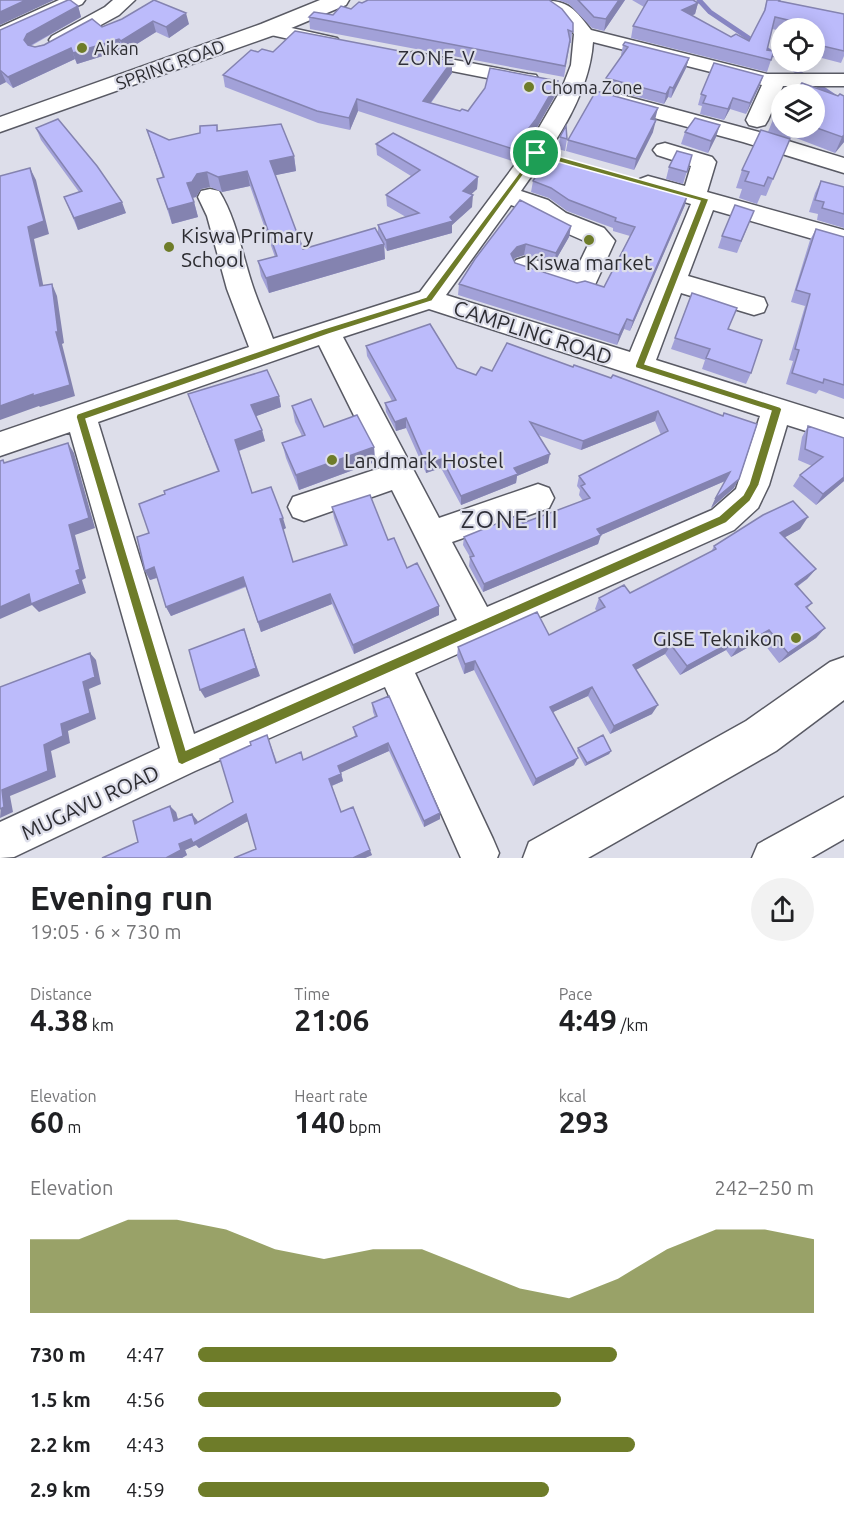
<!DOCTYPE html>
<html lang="en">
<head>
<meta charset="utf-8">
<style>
  body { margin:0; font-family:Ubuntu,sans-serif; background:#f2f2f2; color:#202124; height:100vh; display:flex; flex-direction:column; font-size:22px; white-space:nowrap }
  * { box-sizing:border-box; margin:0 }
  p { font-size:20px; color:#757577 }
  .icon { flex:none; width:33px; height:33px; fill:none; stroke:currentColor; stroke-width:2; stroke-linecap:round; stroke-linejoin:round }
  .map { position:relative; height:858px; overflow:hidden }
  .sheet { display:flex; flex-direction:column; background:#fff; flex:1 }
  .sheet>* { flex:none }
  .controls { position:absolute; left:771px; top:18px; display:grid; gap:12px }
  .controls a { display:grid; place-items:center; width:54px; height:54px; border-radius:50%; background:#fff; box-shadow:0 3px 15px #0003; font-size:30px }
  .pin { position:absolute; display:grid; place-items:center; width:51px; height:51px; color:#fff; margin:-26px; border:3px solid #fff; border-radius:50%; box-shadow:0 2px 6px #0007 }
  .round { display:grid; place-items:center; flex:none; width:63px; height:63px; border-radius:32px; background:#f2f2f2 }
  .overview { display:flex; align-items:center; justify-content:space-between; height:102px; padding:0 30px }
  h1 { font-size:33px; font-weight:700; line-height:45px }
  .figures { display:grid; grid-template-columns:repeat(3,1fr); gap:9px; height:102px; padding:6px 30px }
  .figures div { display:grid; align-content:center }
  .figures b { font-size:30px; font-weight:700 }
  .figures small { font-size:16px; font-weight:400 }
  .figures p { font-size:16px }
  .chart { height:168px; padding:12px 30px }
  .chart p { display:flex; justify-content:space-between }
  .chart svg { width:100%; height:108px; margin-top:6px; fill:#6e7c29; opacity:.7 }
  ul { padding:0 30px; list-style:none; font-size:20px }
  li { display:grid; grid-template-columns:96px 72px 1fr; align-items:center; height:45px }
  li i { height:15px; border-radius:8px; background:#6e7c29 }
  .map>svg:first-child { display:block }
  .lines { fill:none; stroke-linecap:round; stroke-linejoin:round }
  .stream { stroke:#8785c2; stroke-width:5 }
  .minor-casing { stroke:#595a64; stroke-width:3 }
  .major-casing { stroke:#595a64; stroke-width:3 }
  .minor { fill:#fff; fill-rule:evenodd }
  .major { fill:#fff; fill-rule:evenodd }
  .wall { fill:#a2a1d8 }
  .shaded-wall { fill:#8483b0 }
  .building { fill:#bcbbfb; stroke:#8483b0; stroke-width:1.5 }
  .route { fill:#6e7c29; stroke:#fff; stroke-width:1.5; fill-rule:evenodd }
  .poi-dot { fill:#6e7c29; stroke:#dddeea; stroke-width:2 }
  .labels { text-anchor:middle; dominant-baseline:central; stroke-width:4.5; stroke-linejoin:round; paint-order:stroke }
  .far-poi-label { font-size:18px; fill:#2c2c31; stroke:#dddeea; text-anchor:start }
  .far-street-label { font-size:18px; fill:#2c2c31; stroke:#dddeea }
  .far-quarter-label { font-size:20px; letter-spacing:1.5px; fill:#2f2f39; stroke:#dddeea }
  .poi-label { font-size:21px; fill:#2c2c31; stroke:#dddeea; text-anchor:start }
  .street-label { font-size:21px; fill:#2c2c31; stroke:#dddeea }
  .quarter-label { font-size:24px; letter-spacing:1.5px; fill:#2f2f39; stroke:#dddeea }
</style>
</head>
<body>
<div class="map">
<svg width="844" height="858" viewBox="0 0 844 858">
  <rect width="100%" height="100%" fill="#dddeea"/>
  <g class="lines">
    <path class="stream" d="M 699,0 L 710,12 L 756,43
      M 766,49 L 782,60
      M 783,62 L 844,103"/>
    <defs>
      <path id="minor" d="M 59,0 L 85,0 L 82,4 L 0,41 L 0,27 Z
        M 113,0 L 135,0 L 119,15 L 66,44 L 52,44 L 49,40 L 52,36 L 105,7 Z
        M 535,0 C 567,0 572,5 591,30 L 767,74 L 844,74 L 844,86 L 783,86 L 768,120 L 765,125 L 757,127 L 749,125 L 746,120 L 762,85 L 593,42 C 589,98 552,147 521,191 L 548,200 L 566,213 L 604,228 L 615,241 L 594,287 L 576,291 L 516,272 L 512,266 L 516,260 L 525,257 L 575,272 L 589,243 L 548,225 L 530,212 L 511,205 L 446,295 L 630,352 L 691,204 L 640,189 L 636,184 L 640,179 L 648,176 L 685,186 L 691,166 L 657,155 L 653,150 L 657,145 L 665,143 L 712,157 L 716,162 L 707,192 L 844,230 L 844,248 L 713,210 L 688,276 L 764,298 L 767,305 L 764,312 L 754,315 L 681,293 L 656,360 L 844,419 L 844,443 L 787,425 L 769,485 L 758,508 L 734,530 L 415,673 L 493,839 L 499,853 L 497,858 L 461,858 L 385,687 L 195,771 L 14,857 L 0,858 L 0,822 L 160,748 L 70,432 L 0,456 L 0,432 L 249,347 L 227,289 L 207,216 L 198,197 L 201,191 L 210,189 L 219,191 C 237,220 242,255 253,287 C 259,305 267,322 273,339 L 420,292 L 526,150 L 562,88 L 571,65 L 574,34 L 562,19 ZM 429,309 L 760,416 L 736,489 L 712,510 L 487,607 L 452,542 L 549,508 L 554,498 L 549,488 L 538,484 L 439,518 L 343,337 ZM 319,345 L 380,468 L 293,497 L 288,507 L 293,517 L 304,521 L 392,490 L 457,620 L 194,734 L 98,422 Z
        M 269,23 L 337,38 L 340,42 L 337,46 L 330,48 L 262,33 L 259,29 L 262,25 Z
        M 413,52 L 528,74 L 536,75 L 539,80 L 536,85 L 528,86 L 406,62 L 403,58 L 406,54 Z
        M 618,94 L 759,132 L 844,158 L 844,173 L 743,142 L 610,106 L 607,101 L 610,96 Z
        M 844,797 L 844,839 L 811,858 L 752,858 L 758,844 Z"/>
      <path id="major" d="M 320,0 L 349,0 L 346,5 L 277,34 L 0,132 L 0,117 L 261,24 Z
        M 844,657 L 844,700 L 776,751 L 588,858 L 523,858 L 529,842 L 746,721 L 830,662 Z"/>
    </defs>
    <use href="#minor" class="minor-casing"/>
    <use href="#major" class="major-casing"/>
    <use href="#minor" class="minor"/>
    <use href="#major" class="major"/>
  </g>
  <path class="wall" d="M 558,0 L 625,0 L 604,31 L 592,28 L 569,4 Z
    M 632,0 L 693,0 L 698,3 L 695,14 L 692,16 L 731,37 L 749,41 L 763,14 L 767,0 L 779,1 L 844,14 L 844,56 L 841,63 L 814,56 L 814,28 L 782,28 L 782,31 L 772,29 L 767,50 L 774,51 L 767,72 L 631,38 L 633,26 L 644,7 Z
    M 362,3 L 573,23 L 571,43 L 570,43 L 564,77 L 310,29 L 309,17 L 333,15 L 351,9 Z
    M 78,6 L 81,17 L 31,46 L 35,47 L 102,27 L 122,19 L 189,24 L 169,38 L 156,32 L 124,52 L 122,50 L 77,64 L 75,59 L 13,88 L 6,82 L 0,85 L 0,30 Z
    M 623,45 L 689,58 L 686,68 L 671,98 L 668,97 L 664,104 L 604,88 L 606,78 L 622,56 L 621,55 Z
    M 273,52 L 452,61 L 452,73 L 431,103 L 460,111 L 468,111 L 558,81 L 556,94 L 535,131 L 512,161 L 358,111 L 350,130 L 318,123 L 225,87 L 223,75 Z
    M 763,76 L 759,87 L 746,114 L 730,109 L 724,120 L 700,114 L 702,106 L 698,105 L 701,94 Z
    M 838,96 L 844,96 L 844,142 L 835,153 L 791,136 L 766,196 L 761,195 L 757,204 L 739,198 L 742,189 L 736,188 L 742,170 L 768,132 L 774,117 L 782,108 L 782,128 L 814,128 Z
    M 217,125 L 218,131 L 294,156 L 296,171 L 275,175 L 303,249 L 378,234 L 378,225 L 406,217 L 387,206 L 386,195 L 411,176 L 377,155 L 376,144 L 478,177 L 477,189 L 471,194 L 472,207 L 452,225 L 452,233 L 387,251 L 384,246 L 385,259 L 269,293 L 261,276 L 258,261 L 275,257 L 250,186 L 222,192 L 210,187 L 201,189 L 196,197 L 193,198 L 198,217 L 172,224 L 157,179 L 163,178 L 147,130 L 169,140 L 200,133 Z
    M 36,128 L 126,213 L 78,230 L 64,197 L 79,192 L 41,140 Z
    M 653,132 L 634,170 L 566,151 L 568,140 Z
    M 685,132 L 716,137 L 708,153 L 681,144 Z
    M 560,137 L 567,139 L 565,151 L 558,149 Z
    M 692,155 L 683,184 L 666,179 L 669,167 Z
    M 533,181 L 685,205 L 630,331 L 624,329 L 617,345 L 458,295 L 459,284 L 475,259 L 571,226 L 569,237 L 554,263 L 524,255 L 515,258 L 514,260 L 515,263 L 577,283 L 604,287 L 630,236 L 613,231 L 613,228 L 567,211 L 549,198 L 531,192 Z
    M 821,181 L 844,187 L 844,228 L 817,220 L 818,214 L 809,212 L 815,193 Z
    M 754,211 L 737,253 L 718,248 L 722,236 Z
    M 816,229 L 844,237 L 844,399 L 819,390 L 816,394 L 786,384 L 793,361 L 789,360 L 805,306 L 791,302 L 810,240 Z
    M 692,293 L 728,329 L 751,373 L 746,384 L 702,369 L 705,360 L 671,349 Z
    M 366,346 L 457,368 L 476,375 L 492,371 L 573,367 L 723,416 L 734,488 L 711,508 L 725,481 L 601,535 L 598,544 L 483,592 L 469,566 L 470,557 L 463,545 L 464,537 L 523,523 L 583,501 L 579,495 L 580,490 L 577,486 L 579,476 L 661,435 L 655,421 L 581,450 L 538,435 L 548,463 L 517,476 L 516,483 L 461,505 L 441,468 L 426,473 L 406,428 L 396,431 L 386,412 L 385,403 L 392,401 L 367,356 Z
    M 188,394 L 279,396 L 281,407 L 256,416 L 265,441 L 239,451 L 252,493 L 286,528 L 283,529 L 293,562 L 344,546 L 334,518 L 332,507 L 388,540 L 407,568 L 439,606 L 439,615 L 354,654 L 332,604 L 261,632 L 246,587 L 171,616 L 166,607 L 157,578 L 150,580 L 145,571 L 149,533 L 165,494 L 218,472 Z
    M 292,406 L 324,427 L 374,447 L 375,462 L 299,490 L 286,458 L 282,443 L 302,436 L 295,422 Z
    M 808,426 L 844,438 L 844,481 L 816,505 L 793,486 L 800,475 L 812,466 L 798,460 L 802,437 Z
    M 800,529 L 785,537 L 816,569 L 807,579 L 797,587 L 812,603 L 807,609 L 825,628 L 816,638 L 779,663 L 761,640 L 731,657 L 726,650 L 680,675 L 665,654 L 636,670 L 652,714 L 610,734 L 588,696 L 553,712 L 574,765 L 533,786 L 474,670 L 464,674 L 457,656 L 458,647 L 549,635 L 597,611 L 595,609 L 599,598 L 630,593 L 711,552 L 714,546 Z
    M 372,703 L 440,813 L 440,819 L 424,827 L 389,751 L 341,772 L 343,781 L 332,786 L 341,812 L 372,855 L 365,858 L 234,858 L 256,849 L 248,821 L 199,848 L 196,845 L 185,850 L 187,855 L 182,858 L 102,858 L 138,842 L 176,812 L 178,820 L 197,820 L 198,822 L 233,802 L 251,745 L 267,735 L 277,762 L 304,760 L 355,736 L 353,727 L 375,717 L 373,712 Z
    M 578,748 L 611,751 L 609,754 L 585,766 L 577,751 Z"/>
  <path class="shaded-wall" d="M 26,0 L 54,0 L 0,25 L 0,12 Z
    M 619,0 L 625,0 L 604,31 L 606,19 Z
    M 698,3 L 695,14 L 679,21 L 682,10 Z
    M 78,6 L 81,17 L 31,45 L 28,51 L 24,40 L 27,34 Z
    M 186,13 L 189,24 L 169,38 L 166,27 Z
    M 153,21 L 156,32 L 124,52 L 121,41 Z
    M 119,39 L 122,50 L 77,64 L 73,53 Z
    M 71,48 L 75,59 L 13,88 L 8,77 Z
    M 689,58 L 686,68 L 671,98 L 673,88 Z
    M 452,61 L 452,73 L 423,113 L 423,101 Z
    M 1,71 L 6,82 L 0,85 L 0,72 Z
    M 763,76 L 759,87 L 746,114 L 750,103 Z
    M 558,81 L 556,94 L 535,131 L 512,161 L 513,149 Z
    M 670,87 L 668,97 L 664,104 L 666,94 Z
    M 733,98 L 730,109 L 724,120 L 728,109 Z
    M 357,99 L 358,111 L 350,130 L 349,118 Z
    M 658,108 L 655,120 L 651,119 Z
    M 656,120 L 653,132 L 634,170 L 636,159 Z
    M 720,125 L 716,137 L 708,153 L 711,141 Z
    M 844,135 L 844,142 L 835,153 L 842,137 Z
    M 294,156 L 296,171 L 272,176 L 270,161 Z
    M 30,168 L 36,180 L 49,234 L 34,239 L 46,299 L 40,286 L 28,227 Z
    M 247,171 L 250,186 L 222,192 L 218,177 Z
    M 207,172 L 210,187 L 201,189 L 196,197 L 191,198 L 187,183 L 197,174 Z
    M 478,177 L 477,189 L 463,202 L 463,191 Z
    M 688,194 L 685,205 L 630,331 L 633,321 Z
    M 473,195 L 472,207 L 452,225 L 452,233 L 387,251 L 386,240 L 450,217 Z
    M 122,202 L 126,213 L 78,230 L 74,218 Z
    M 194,202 L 198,217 L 172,224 L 168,209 Z
    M 571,226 L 569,237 L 554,263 L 556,253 Z
    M 384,244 L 385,259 L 269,293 L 266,278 Z
    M 526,244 L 524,255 L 515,258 L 510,265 L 511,254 L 517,247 Z
    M 52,284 L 57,296 L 64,343 L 62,344 L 75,396 L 40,407 L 39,406 L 0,420 L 0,406 L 56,332 Z
    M 627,319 L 624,329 L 617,345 L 619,335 Z
    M 279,396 L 281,407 L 254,417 L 251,405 Z
    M 658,411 L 655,421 L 581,450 L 583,441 Z
    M 406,418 L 406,428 L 396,431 L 395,422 Z
    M 262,430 L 265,441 L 238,451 L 235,440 Z
    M 68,443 L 74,453 L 95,528 L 75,535 L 86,578 L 82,580 L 86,593 L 39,612 L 32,605 L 0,619 L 0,607 L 76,571 L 69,525 Z
    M 374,447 L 375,462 L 299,490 L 296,475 Z
    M 550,454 L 548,463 L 517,476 L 516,483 L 461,505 L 461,496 L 514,468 Z
    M 442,459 L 441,468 L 426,473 L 426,464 Z
    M 730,472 L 725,481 L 594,538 L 597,529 Z
    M 844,477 L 844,481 L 816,505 L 823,494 Z
    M 739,479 L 734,488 L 711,508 L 715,499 Z
    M 808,517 L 800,529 L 773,544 L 780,533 Z
    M 283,518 L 286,528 L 283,530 L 280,519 Z
    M 601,535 L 598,544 L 483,592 L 484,584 Z
    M 154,567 L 159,577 L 150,580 L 145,571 Z
    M 816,569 L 807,579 L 786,594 L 795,584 Z
    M 243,577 L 246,586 L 171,616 L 166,607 Z
    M 330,594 L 332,604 L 261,632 L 258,622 Z
    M 439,606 L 439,615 L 354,654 L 353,645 Z
    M 825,628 L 816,638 L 779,663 L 788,653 Z
    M 244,629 L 260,676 L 205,698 L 200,690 Z
    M 769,630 L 761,640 L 731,657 L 738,647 Z
    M 733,641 L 726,650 L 680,675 L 687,666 Z
    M 671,645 L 665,654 L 628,674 L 633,665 Z
    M 90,653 L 96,660 L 101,684 L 89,689 L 96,719 L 68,731 L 70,743 L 51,751 L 56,777 L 10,796 L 13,812 L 0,818 L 2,790 L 61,724 L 83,682 Z
    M 475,661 L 474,670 L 464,674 L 465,664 Z
    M 592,687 L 588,696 L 547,715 L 550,707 Z
    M 658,705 L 652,714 L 610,734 L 614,726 Z
    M 388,743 L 389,751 L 340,773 L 338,766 Z
    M 611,751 L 609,754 L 585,766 L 587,763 Z
    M 578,758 L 574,765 L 533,786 L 536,779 Z
    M 341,774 L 343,781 L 331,786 L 329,779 Z
    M 170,806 L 176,812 L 180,827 L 174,821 Z
    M 440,813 L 440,819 L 424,827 L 424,821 Z
    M 192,814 L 197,820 L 200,830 L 195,824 Z
    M 246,814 L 250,820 L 199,848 L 196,845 L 185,850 L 187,855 L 182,858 L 166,858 L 179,844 Z
    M 370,850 L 372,855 L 365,858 L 353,858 Z"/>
  <path class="building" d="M 0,0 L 26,0 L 0,12 Z
    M 68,0 L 70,0 L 78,6 L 27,34 L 24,40 L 28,45 L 35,47 L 44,45 L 92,19 L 102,27 L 122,19 L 154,0 L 186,13 L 166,27 L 153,21 L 121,41 L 119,39 L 73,53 L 71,48 L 8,77 L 1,71 L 0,72 L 0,30 Z
    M 368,0 L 549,0 L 562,9 L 573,23 L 573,32 L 568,30 L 570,40 L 565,66 L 309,17 L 314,12 L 333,15 L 341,6 L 351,9 L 359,2 L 362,3 Z
    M 578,0 L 619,0 L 606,19 L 594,17 Z
    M 648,0 L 693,0 L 698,3 L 682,10 L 731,37 L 736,34 L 749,41 L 765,10 L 767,0 L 780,0 L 779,1 L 844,14 L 844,51 L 814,44 L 818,32 L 814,31 L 814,28 L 808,28 L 809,25 L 775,17 L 767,50 L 774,51 L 771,60 L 633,26 Z
    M 295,31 L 452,61 L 423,101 L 460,111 L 462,109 L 468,111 L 485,88 L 490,68 L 558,81 L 536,119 L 513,149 L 357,99 L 349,118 L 317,111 L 223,75 L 251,50 L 258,52 L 262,49 L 273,52 Z
    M 625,42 L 689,58 L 673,88 L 670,87 L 666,94 L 606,78 L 628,47 L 623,45 Z
    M 714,63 L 763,76 L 750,103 L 733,98 L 728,109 L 703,103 L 706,96 L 701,94 Z
    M 802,83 L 838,96 L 840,94 L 844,96 L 844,135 L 842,137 L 814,127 L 814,94 L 793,94 Z
    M 596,91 L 658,108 L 651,119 L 656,120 L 636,159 L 568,140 Z
    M 782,108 L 782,119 L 774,117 Z
    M 695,118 L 720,125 L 711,141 L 685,132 Z
    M 58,119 L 97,166 L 122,202 L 74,218 L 64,197 L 82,191 L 36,128 Z
    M 281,124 L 294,156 L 270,161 L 303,249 L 375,228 L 384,244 L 266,278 L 258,261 L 277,256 L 247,171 L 218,177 L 207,172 L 197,174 L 192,182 L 187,183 L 194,202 L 168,209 L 157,179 L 164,177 L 147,130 L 169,140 L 200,133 L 200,126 L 217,125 L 217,131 Z
    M 566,126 L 567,139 L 560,137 Z
    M 761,130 L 790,139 L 773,179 L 768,177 L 764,186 L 745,181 L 749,172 L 742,170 Z
    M 393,133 L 478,177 L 463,191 L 473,195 L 450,217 L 453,221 L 386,240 L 378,225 L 419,213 L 386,195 L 420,170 L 376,144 Z
    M 677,151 L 692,155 L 687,172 L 669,167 Z
    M 549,155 L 688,194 L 633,321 L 627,319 L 619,335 L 459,284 L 475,259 L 520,200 L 571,226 L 556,253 L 526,244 L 517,247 L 511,254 L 515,263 L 577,283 L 585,281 L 604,287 L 635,227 L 615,221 L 616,218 L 569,200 L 551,188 L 533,181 Z
    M 30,168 L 44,221 L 28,227 L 40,286 L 52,284 L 58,332 L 56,332 L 70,385 L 33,396 L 33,394 L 0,406 L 0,176 Z
    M 821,181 L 844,187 L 844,214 L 822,208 L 824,202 L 815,200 Z
    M 735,205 L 754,211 L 741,241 L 722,236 Z
    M 816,229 L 844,237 L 844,385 L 824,379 L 823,383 L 792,373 L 799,350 L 795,349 L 810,294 L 796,290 Z
    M 692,293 L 737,308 L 728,329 L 762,340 L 751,373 L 706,358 L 710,349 L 675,338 Z
    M 430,324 L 457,368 L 476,375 L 481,367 L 492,371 L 507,343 L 573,367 L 574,365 L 611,378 L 613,375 L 723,416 L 724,413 L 757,424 L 739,479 L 715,499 L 730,472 L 597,529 L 601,535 L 484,584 L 470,557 L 474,556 L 464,537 L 518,515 L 523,523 L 590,498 L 581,486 L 585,484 L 579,476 L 668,431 L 658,411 L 583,441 L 530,422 L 550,454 L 514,468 L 518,474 L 461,496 L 442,459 L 426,464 L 406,418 L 395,422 L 385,403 L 396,400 L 366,346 Z
    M 267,370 L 279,396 L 251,405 L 262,430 L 235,440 L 252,493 L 271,487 L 283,518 L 280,519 L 293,562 L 347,545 L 332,507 L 370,495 L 388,540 L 394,538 L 407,568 L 417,563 L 439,606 L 353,645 L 330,594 L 258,622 L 243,577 L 166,607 L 154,567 L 145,571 L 137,537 L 149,533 L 139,504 L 165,494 L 164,491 L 219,471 L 188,394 Z
    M 311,399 L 324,427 L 357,415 L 374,447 L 296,475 L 282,443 L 305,435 L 292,406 Z
    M 808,426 L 844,438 L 844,477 L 823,494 L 800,475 L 823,457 L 805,449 Z
    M 68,443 L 89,518 L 69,525 L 80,569 L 76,571 L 80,584 L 31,604 L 29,594 L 0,607 L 0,461 L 3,460 L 4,463 Z
    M 793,501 L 808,517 L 780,533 L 816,569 L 795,584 L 812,603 L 806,607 L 825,628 L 788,653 L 769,630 L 738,647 L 733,641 L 687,666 L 671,645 L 633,665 L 658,705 L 614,726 L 592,687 L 550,707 L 578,758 L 536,779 L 475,661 L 465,664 L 458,647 L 537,612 L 549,635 L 605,607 L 599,598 L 624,585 L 630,593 L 679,568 L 716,549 L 714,546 L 763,515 Z
    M 244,629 L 256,668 L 200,690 L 189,650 Z
    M 90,653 L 95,677 L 83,682 L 90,713 L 61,724 L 63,736 L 44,745 L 48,771 L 2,790 L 4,807 L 0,809 L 0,687 Z
    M 389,696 L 440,813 L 424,821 L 388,743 L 338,766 L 341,774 L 329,779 L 341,812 L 353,807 L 370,850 L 353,858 L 234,858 L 256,849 L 246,814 L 193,843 L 191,839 L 179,844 L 181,850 L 166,858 L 102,858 L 138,842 L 133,821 L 170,806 L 174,821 L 192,814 L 195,824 L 233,802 L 220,759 L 251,745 L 250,742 L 267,735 L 276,763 L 301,752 L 303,760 L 357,736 L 353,727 L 377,716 L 372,703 Z
    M 603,735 L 611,751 L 587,763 L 578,748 Z"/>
  <path class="route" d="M 536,150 L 709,199 L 645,364 L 780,407 L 782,409 L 759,485 L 750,501 L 726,523 L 186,763 L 182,765 L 178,763 L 76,417 L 77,414 L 323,329 L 426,297 ZM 537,156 L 700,201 L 635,366 L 636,368 L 771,411 L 749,484 L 743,495 L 719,516 L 186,750 L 86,419 L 329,334 L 432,301 Z"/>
  <g class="poi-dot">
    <circle cx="82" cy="48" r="6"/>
    <circle cx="529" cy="87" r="6"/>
    <circle cx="589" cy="240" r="6"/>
    <circle cx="169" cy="247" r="6"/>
    <circle cx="332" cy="460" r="6"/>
    <circle cx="796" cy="638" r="6"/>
  </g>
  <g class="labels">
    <g class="far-poi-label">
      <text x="94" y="48">Aikan</text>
      <text x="541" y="87">Choma Zone</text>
    </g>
    <g class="far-street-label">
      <text transform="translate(170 64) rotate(-20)">SPRING ROAD</text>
    </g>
    <g class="far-quarter-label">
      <text x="437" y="57">ZONE V</text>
    </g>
    <g class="poi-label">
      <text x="181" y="235">Kiswa Primary<tspan x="181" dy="24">School</tspan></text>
      <text x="589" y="262" text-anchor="middle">Kiswa market</text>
      <text x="344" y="460">Landmark Hostel</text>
      <text x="784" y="638" text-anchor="end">GISE Teknikon</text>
    </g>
    <g class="street-label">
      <text transform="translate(533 332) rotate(18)">CAMPLING ROAD</text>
      <text transform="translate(90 802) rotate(-25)">MUGAVU ROAD</text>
    </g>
    <g class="quarter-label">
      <text x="510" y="519">ZONE III</text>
    </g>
  </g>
</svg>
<div class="controls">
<a><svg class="icon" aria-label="locate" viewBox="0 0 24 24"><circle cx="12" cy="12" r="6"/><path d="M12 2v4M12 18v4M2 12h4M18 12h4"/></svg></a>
<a><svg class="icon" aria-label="layers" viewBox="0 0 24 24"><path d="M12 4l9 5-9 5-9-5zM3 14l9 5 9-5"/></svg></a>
</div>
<div class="pin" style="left:536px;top:153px;background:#1e9e55"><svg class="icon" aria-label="arrive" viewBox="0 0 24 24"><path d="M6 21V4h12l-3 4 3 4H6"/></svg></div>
</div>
<section class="sheet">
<div class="overview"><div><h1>Evening run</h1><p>19:05 · 6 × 730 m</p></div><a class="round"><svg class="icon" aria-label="share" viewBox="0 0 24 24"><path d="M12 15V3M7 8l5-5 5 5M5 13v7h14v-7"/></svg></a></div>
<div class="figures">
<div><p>Distance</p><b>4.38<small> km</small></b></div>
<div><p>Time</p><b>21:06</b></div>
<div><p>Pace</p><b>4:49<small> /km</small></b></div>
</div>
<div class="figures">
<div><p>Elevation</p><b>60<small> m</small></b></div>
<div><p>Heart rate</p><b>140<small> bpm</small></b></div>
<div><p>kcal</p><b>293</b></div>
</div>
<div class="chart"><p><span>Elevation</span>242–250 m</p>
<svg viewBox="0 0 160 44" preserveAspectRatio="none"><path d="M0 44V14L10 14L20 6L30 6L40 10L50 18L60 22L70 18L80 18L90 26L100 34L110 38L120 30L130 18L140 10L150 10L160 14V44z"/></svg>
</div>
<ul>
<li><b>730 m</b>4:47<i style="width:68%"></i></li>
<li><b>1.5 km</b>4:56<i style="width:59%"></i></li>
<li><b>2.2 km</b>4:43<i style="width:71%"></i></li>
<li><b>2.9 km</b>4:59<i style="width:57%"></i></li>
</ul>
</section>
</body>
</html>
